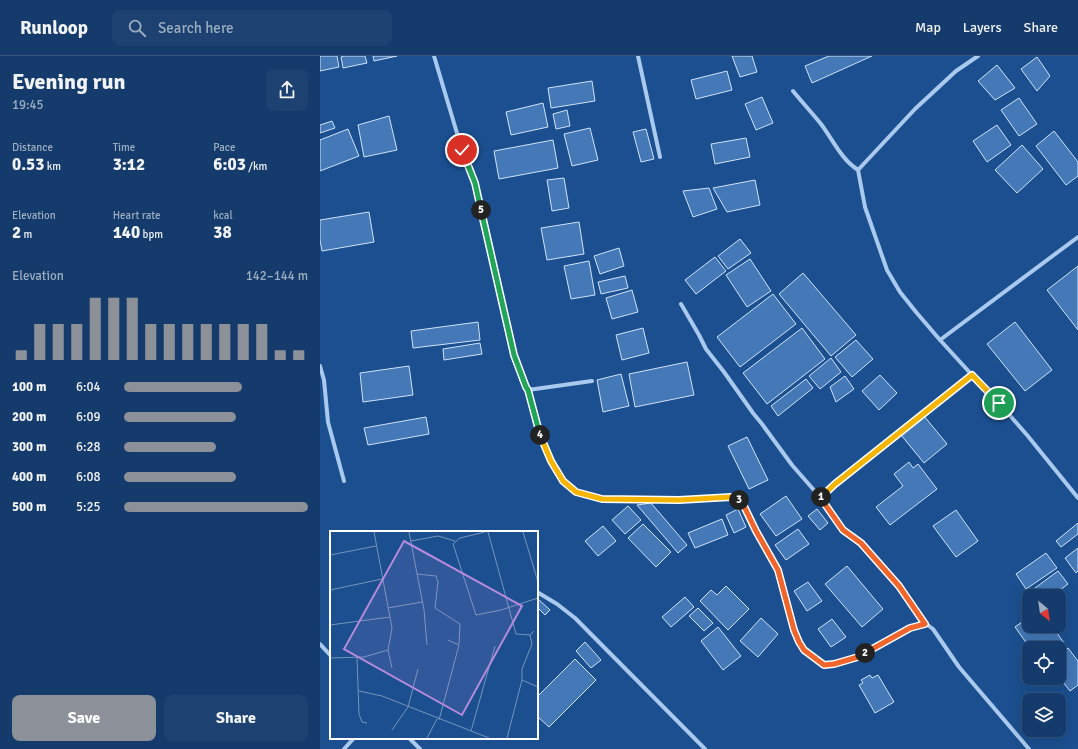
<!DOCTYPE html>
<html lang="en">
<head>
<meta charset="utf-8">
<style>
  body { margin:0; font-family:Signika,sans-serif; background:#1d4271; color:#f1f3f6; height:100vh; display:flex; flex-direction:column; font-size:15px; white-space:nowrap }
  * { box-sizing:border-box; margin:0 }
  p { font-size:13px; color:#9dadc1 }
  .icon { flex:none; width:22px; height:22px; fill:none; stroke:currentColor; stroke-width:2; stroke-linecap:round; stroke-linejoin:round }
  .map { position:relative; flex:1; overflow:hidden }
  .side { display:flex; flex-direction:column; background:#143b6b; width:320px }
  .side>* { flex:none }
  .needle { width:26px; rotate:151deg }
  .buttons { position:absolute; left:702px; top:533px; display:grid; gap:8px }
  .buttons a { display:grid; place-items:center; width:44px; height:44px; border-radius:8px; background:#143b6b; box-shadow:0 4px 16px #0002,0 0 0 1px #33557e; font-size:20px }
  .pin { position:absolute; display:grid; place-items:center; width:34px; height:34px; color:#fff; margin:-17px; border:2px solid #fff; border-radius:50%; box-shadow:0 1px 4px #0007 }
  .km { position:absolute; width:20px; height:20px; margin:-10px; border-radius:50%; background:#222; color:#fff; font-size:11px; line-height:20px; text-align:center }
  .round { display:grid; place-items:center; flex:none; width:42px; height:42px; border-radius:8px; background:#1d4271 }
  .head { display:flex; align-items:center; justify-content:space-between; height:68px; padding:0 12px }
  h1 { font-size:22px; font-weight:700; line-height:30px }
  .figures { display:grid; grid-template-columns:repeat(3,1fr); gap:6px; height:68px; padding:4px 12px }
  .figures div { display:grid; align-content:center }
  .figures b { font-size:17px; font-weight:700 }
  .figures small { font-size:11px; font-weight:400 }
  .figures p { font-size:11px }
  .chart { height:112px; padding:8px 12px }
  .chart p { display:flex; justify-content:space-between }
  .chart svg { width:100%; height:72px; margin-top:4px; stroke:#8c9099; stroke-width:6 }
  .button { display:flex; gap:8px; margin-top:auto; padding:8px 12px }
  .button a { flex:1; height:46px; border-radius:8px; background:#8c9099; color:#fff; font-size:16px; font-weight:700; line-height:46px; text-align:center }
  .button a+a { background:#1d4271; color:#f1f3f6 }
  ul { padding:0 12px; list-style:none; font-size:13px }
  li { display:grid; grid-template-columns:64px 48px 1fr; align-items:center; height:30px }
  li i { height:10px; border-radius:5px; background:#8c9099 }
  header { display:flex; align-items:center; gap:24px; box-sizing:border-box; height:56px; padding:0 20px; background:#143b6b; border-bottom:1px solid #33557e }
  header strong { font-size:19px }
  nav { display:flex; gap:22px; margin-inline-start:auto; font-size:14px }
  .search { width:280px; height:36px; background:#1d4271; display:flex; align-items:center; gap:10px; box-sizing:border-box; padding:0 14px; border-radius:8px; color:#9dadc1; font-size:15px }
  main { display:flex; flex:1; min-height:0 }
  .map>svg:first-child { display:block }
  .building { fill:#4478b7; stroke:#cfe3fa }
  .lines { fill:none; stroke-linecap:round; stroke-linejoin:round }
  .minor { stroke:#a9c9ee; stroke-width:4 }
  .split-1-casing { stroke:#fff; stroke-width:8 }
  .split-2-casing { stroke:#fff; stroke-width:8 }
  .split-3-casing { stroke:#fff; stroke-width:8 }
  .split-4-casing { stroke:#fff; stroke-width:8 }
  .split-5-casing { stroke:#fff; stroke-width:8 }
  .split-6-casing { stroke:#fff; stroke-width:8 }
  .split-1 { stroke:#f5b400; stroke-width:5 }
  .split-2 { stroke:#f0652b; stroke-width:5 }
  .split-3 { stroke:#f0652b; stroke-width:5 }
  .split-4 { stroke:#f5b400; stroke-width:5 }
  .split-5 { stroke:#22a559; stroke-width:5 }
  .split-6 { stroke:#22a559; stroke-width:5 }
  .inset-road { fill:none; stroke:#7695bc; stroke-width:1 }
  .view { fill:#b68bdc; fill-opacity:0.15; stroke:#b68bdc; stroke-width:2 }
  .inset-edge { fill:none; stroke:#fff; stroke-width:2 }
</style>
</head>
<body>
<header>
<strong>Runloop</strong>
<div class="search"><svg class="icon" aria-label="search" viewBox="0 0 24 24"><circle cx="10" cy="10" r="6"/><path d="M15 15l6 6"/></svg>Search here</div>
<nav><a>Map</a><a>Layers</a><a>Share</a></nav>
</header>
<main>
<section class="side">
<div class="head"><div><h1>Evening run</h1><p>19:45</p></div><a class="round"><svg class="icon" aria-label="share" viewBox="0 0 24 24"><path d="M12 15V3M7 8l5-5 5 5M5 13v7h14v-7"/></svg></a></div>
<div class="figures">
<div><p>Distance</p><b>0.53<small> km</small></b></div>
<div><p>Time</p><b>3:12</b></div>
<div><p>Pace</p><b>6:03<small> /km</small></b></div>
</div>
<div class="figures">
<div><p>Elevation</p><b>2<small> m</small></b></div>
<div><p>Heart rate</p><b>140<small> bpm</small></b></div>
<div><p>kcal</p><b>38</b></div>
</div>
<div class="chart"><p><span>Elevation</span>142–144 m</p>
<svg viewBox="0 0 160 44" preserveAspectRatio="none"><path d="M5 44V38M15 44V22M25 44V22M35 44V22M45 44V6M55 44V6M65 44V6M75 44V22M85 44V22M95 44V22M105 44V22M115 44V22M125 44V22M135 44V22M145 44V38M155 44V38"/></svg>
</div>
<ul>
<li><b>100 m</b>6:04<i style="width:64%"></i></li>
<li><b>200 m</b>6:09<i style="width:61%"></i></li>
<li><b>300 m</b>6:28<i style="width:50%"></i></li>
<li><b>400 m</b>6:08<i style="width:61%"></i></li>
<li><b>500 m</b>5:25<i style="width:100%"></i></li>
</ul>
<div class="button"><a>Save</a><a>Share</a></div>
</section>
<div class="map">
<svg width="758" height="693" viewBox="0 0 758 693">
  <rect width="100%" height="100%" fill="#1b4f8f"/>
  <path class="building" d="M 0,0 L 17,0 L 19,11 L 0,15 Z
    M 24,0 L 45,0 L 47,7 L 23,12 L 21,1 Z
    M 53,0 L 77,0 L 54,5 Z
    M 412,0 L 432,0 L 437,16 L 420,21 Z
    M 509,0 L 552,0 L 492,27 L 485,10 Z
    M 717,1 L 730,20 L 717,35 L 701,13 Z
    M 677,9 L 695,32 L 675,44 L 658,25 Z
    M 407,15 L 412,34 L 376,43 L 371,24 Z
    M 272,25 L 275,45 L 231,52 L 228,32 Z
    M 442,41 L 453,67 L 436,74 L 425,48 Z
    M 699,42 L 717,68 L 699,80 L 681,54 Z
    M 223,47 L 228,71 L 191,79 L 186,56 Z
    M 247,54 L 250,70 L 236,73 L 233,58 Z
    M 69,60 L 77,94 L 44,101 L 38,69 Z
    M 12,65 L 15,72 L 0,77 L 0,69 Z
    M 677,69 L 691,89 L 667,106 L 653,85 Z
    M 270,72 L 278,104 L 252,110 L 244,78 Z
    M 28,73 L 39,100 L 0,115 L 0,84 Z
    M 326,73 L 334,103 L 321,106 L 313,76 Z
    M 734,75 L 758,106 L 758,120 L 746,129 L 716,90 Z
    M 426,82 L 430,101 L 395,108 L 391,88 Z
    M 233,84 L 238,112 L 179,123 L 174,95 Z
    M 702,89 L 723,113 L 697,137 L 675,114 Z
    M 244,122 L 249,152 L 232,155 L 227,124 Z
    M 435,124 L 440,149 L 407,156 L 393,132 Z
    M 389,132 L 397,153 L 373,161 L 363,135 Z
    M 49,156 L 54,186 L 2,195 L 0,184 L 0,164 Z
    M 259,166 L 264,198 L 227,204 L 221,172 Z
    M 420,183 L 431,197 L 408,213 L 398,200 Z
    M 299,192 L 304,210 L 280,218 L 274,200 Z
    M 395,201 L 406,215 L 376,238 L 365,224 Z
    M 430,203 L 451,235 L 427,251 L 406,219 Z
    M 269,205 L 275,239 L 251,243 L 244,210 Z
    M 758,210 L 758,274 L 727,234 Z
    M 483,217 L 536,279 L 511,300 L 459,238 Z
    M 305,220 L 308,232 L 281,238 L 278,226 Z
    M 312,234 L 318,256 L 292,263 L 286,242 Z
    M 453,238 L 476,268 L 420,311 L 397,281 Z
    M 158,266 L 160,284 L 93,292 L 91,275 Z
    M 695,266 L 732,314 L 705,335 L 667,288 Z
    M 323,272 L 329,297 L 302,304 L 296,279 Z
    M 482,272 L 505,303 L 447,348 L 423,317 Z
    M 536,284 L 553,303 L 532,321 L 515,301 Z
    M 160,287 L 162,298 L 124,304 L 123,293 Z
    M 511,302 L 521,316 L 500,333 L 489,320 Z
    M 367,306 L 374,339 L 315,351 L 309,318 Z
    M 89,310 L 93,339 L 43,346 L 40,317 Z
    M 301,318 L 309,350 L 283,356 L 277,324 Z
    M 560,319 L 577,337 L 559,354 L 542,335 Z
    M 525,320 L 534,333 L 516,346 L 510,331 Z
    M 486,323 L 493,332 L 458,360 L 451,350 Z
    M 604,360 L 627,388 L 604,407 L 581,379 Z
    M 106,361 L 109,378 L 48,389 L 44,372 Z
    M 427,381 L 448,424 L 429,433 L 408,390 Z
    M 589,406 L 593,412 L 598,408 L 617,433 L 570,469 L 556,451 L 583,430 L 574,418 Z
    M 466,440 L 482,463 L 456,480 L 440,458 Z
    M 331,447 L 367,489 L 358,497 L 317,449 Z
    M 308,450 L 321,464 L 305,478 L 292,464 Z
    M 418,453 L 426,471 L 414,477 L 406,459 Z
    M 497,453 L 508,467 L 500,474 L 488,460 Z
    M 636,454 L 658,485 L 636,501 L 613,470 Z
    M 402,463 L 408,479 L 375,492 L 368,477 Z
    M 758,467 L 758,478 L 741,491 L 736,485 Z
    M 323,468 L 351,496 L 336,511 L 308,482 Z
    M 283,470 L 296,485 L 278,500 L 265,485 Z
    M 478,473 L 489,488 L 466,504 L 455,489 Z
    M 758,492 L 758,515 L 756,517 L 745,502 Z
    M 726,497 L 737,512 L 706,533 L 696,518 Z
    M 527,510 L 563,553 L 542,571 L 505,528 Z
    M 738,515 L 748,528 L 732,540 L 715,540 L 711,535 Z
    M 488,526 L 502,545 L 487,555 L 474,535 Z
    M 406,530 L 429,553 L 408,574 L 380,545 L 391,534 L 397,539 Z
    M 365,541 L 374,551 L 351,571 L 342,561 Z
    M 217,542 L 230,554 L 225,559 L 217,551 Z
    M 378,552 L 393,567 L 384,575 L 369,560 Z
    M 709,561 L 709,570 L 732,570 L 744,587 L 736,592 L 710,592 L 695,571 Z
    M 441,562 L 458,578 L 438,601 L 420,585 Z
    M 512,563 L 526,581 L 511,591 L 498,573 Z
    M 398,571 L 421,600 L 403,614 L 381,585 Z
    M 265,586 L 281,604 L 271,612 L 256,595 Z
    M 748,592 L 758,605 L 758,629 L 750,635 L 739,621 L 739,599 Z
    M 255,603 L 276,624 L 229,671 L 217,660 L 217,641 Z
    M 550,619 L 552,622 L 558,619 L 574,646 L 555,657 L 539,629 L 543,627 L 541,624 Z"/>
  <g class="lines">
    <path class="minor" d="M 114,0 L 142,94 L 155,127 L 194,299 L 206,331 L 208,334 L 272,325
      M 318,0 L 340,101
      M 473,35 C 482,46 492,57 501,68 C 513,84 521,103 538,114 L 545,151 L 567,214 L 580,236 L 596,256 L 620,284 L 652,319 L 679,347 L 707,379 L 758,442
      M 538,114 L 595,53 L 636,15 L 658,0
      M 361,248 L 379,279 L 386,293 L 404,316 L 433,357 L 442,368 L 472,409 L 500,441 L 523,474 L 541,487 L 579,530 L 605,567 L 613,573 L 639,611 L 709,693
      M 620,284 L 758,181
      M 0,310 L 4,324 L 8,366 L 24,425
      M 208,334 L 218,376 L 231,405 L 243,425 L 256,436 L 282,443 L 359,444 L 411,441 L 418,443 L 422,446 L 435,475 L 458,514 L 474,574 L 479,586 L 484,594 L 504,609 L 514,608 L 538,601 L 590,572 L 605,567
      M 500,441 L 515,428 L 652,319
      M 217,536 L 237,548 L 255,562 L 385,693
      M 0,588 L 11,600
      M 89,682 L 100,693
      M 24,693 L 34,682"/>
  </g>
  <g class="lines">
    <defs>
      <path id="split-1" d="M 501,441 L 515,428 L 652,319 L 679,347"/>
      <path id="split-2" d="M 501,441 L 500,441 L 523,474 L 541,487 L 579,530 L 605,568 L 590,572 L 545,597"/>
      <path id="split-3" d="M 419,444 L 422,446 L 436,475 L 458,514 L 474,574 L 479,586 L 484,594 L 504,609 L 514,608 L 538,601 L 545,597"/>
      <path id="split-4" d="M 220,379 L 231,405 L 243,425 L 256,436 L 282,443 L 359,444 L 411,441 L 419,444"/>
      <path id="split-5" d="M 161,154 L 194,299 L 206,331 L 208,334 L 220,379"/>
      <path id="split-6" d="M 142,94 L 155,127 L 161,154"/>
    </defs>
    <use href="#split-1" class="split-1-casing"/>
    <use href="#split-2" class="split-2-casing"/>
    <use href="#split-3" class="split-3-casing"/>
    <use href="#split-4" class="split-4-casing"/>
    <use href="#split-5" class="split-5-casing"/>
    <use href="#split-6" class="split-6-casing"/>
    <use href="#split-1" class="split-1"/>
    <use href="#split-2" class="split-2"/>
    <use href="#split-3" class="split-3"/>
    <use href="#split-4" class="split-4"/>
    <use href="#split-5" class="split-5"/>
    <use href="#split-6" class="split-6"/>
  </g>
  <g transform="translate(10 475)">
    <rect width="208" height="208" fill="#1b4f8f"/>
    <path class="inset-road" d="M 44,1 L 62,97 L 58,119 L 62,137M 79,1 L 94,79 L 97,114M 155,1 L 130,7 L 123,13 L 146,84 L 171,79 L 208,67M 158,1 L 186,103 L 200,104 L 204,100M 193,1 L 208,51M 81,10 L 108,5 L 125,10M 0,24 L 46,15M 87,43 L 106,45 L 108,51 L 105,77 L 130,93 L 129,113M 0,59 L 52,48M 58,77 L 92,71M 0,94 L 60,86M 0,127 L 34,126 L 58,119M 27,127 L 29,183 L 32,191 L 37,192M 192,149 L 208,156M 29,160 L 52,165 L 159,207M 109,189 L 129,114 L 118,109M 62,199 L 78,176 L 88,138M 141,200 L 165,115M 97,207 L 107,188M 177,207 L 192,149 L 192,138 L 202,113 L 200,104"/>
    <path class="view" d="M 74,10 L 192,75 L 132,184 L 14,118 Z"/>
    <rect width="208" height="208" class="inset-edge"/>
  </g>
</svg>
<div class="buttons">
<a><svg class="needle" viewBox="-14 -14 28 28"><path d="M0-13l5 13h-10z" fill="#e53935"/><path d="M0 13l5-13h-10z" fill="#9dadc1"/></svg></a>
<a><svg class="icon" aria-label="locate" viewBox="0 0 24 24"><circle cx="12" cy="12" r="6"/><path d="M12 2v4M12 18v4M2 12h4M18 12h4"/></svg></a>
<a><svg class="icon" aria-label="layers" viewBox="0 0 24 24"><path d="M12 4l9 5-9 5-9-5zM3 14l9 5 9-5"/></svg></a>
</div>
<div class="pin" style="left:679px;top:347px;background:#1e9e55"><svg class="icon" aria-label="arrive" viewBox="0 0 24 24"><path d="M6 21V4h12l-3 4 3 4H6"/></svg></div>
<div class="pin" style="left:142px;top:94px;background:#d93025"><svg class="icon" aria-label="check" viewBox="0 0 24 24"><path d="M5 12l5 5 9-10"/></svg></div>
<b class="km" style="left:501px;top:441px">1</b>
<b class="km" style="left:545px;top:597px">2</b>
<b class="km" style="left:419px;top:444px">3</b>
<b class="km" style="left:220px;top:379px">4</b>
<b class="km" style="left:161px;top:154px">5</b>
</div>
</main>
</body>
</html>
